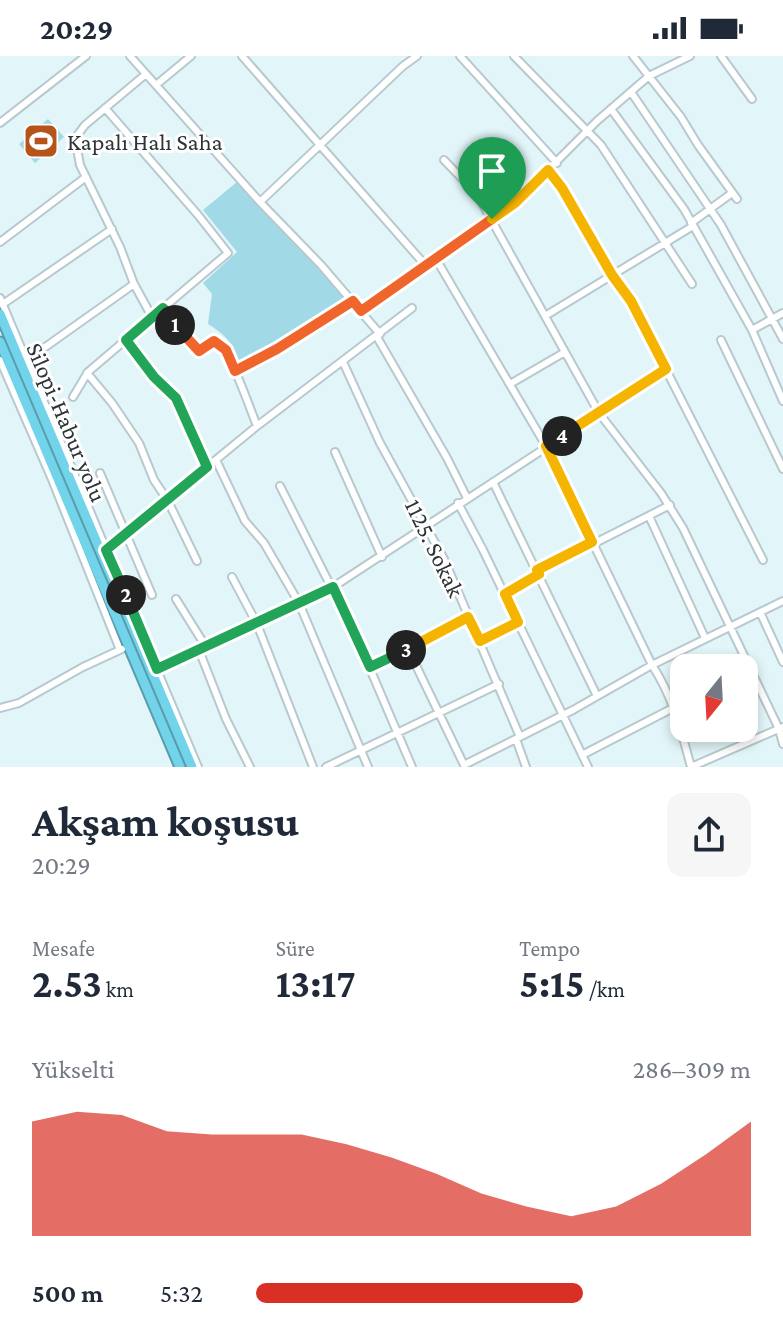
<!DOCTYPE html>
<html lang="tr">
<head>
<meta charset="utf-8">
<style>
  body { margin:0; font-family:"Crimson Pro",serif; background:#f6f6f7; color:#1f2937; height:100vh; display:flex; flex-direction:column; font-size:30px; white-space:nowrap }
  * { box-sizing:border-box; margin:0 }
  p { font-size:26px; color:#747a83 }
  .icon { flex:none; width:44px; height:44px; fill:none; stroke:currentColor; stroke-width:2; stroke-linecap:round; stroke-linejoin:round }
  .map { position:relative; height:711px; overflow:hidden }
  .drawer { display:flex; flex-direction:column; background:#fff; flex:1 }
  .drawer>* { flex:none }
  .needle { width:52px; rotate:198deg }
  .controls { position:absolute; left:670px; top:598px; display:grid; gap:16px }
  .controls a { display:grid; place-items:center; width:88px; height:88px; border-radius:16px; background:#fff; box-shadow:0 4px 12px #0003; font-size:40px }
  .pin { position:absolute; display:grid; place-items:center; width:68px; height:68px; color:#fff; margin:-82px -34px; border-radius:50% 50% 50% 0; rotate:-45deg; box-shadow:0 0 8px #0007 }
  .pin .icon { rotate:45deg }
  .km { position:absolute; width:40px; height:40px; margin:-20px; border-radius:50%; background:#222; color:#fff; font-size:22px; line-height:40px; text-align:center }
  .round { display:grid; place-items:center; flex:none; width:84px; height:84px; border-radius:16px; background:#f6f6f7 }
  .overview { display:flex; align-items:center; justify-content:space-between; height:136px; padding:0 32px }
  h1 { font-size:44px; font-weight:700; line-height:60px }
  .figures { display:grid; grid-template-columns:repeat(3,1fr); gap:12px; height:136px; padding:8px 32px }
  .figures div { display:grid; align-content:center }
  .figures b { font-size:40px; font-weight:700 }
  .figures small { font-size:22px; font-weight:400 }
  .figures p { font-size:22px }
  .chart { height:224px; padding:16px 32px }
  .chart p { display:flex; justify-content:space-between }
  .chart svg { width:100%; height:144px; margin-top:8px; fill:#d93025; opacity:.7 }
  ul { padding:0 32px; list-style:none; font-size:26px }
  li { display:grid; grid-template-columns:128px 96px 1fr; align-items:center; height:60px }
  li i { height:20px; border-radius:10px; background:#d93025 }
  .status { display:flex; justify-content:space-between; align-items:center; height:56px; padding:0 40px; background:#fff; direction:ltr }
  .status svg { height:22px; fill:currentColor }
  .map>svg:first-child { display:block }
  .park { fill:#a1d9e7 }
  .lines { fill:none; stroke-linecap:round; stroke-linejoin:round }
  .minor-casing { stroke:#b7c9ce; stroke-width:10 }
  .highway-casing { stroke:#599cab; stroke-width:13 }
  .minor { stroke:#fff; stroke-width:6 }
  .highway { stroke:#71d4ea; stroke-width:9 }
  .split-1-casing { stroke:#fff; stroke-width:16 }
  .split-2-casing { stroke:#fff; stroke-width:16 }
  .split-3-casing { stroke:#fff; stroke-width:16 }
  .split-4-casing { stroke:#fff; stroke-width:16 }
  .split-5-casing { stroke:#fff; stroke-width:16 }
  .split-1 { stroke:#f0652b; stroke-width:10 }
  .split-2 { stroke:#22a559; stroke-width:10 }
  .split-3 { stroke:#22a559; stroke-width:10 }
  .split-4 { stroke:#f5b400; stroke-width:10 }
  .split-5 { stroke:#f5b400; stroke-width:10 }
  .labels { text-anchor:middle; dominant-baseline:central; stroke-width:6; stroke-linejoin:round; paint-order:stroke }
  .poi-label { font-size:24px; fill:#2d3436; stroke:#fefefe; text-anchor:start }
  .street-label { font-size:24px; fill:#2d3436; stroke:#fefefe }
</style>
</head>
<body>
<div class="status"><b>20:29</b><svg viewBox="0 0 49 12"><path d="M0 12V9h3v3zM5 12V6h3v6zM10 12V3h3v9zM15 12V0h3v12zM26 1h20v11H26zM47 4h2v5h-2z"/></svg></div>
<div class="map">
<svg width="783" height="711" viewBox="0 0 783 711">
  <rect width="100%" height="100%" fill="#e2f5f9"/>
  <path class="park" d="M 48,63 L 64,81 L 35,107 L 19,88 Z
    M 237,126 L 348,245 L 239,307 C 233,287 226,279 208,268 L 212,238 L 203,227 L 237,196 L 203,154 Z"/>
  <g class="lines">
    <defs>
      <path id="minor" d="M 130,0 L 260,146 L 321,209 L 380,278
        M 242,0 L 426,210
        M 460,0 L 557,107
        M 514,0 L 601,89 L 692,228
        M 633,0 L 681,61 L 698,89 L 737,143
        M 721,0 L 752,43
        M 146,18 L 85,69 L 76,81 L 76,87 L 80,109 L 120,191 L 134,228 L 152,261
        M 156,29 L 191,0
        M 631,36 L 721,169 L 783,283
        M 611,53 L 684,153 L 752,274 L 783,345
        M 0,67 L 86,0
        M 444,104 L 477,138 L 599,357 L 661,437 L 683,472 L 779,673 L 783,688
        M 548,114 C 581,154 600,204 631,245 L 763,504
        M 260,146 L 403,10 L 417,0
        M 691,167 L 732,137
        M 0,186 L 86,121
        M 436,203 L 546,390 L 652,609 C 673,641 681,674 691,711
        M 0,242 L 198,711
        M 3,248 L 112,173
        M 163,252 L 199,295 L 214,285 C 230,291 249,351 257,370
        M 361,255 L 515,147 L 597,65 L 649,20 L 690,0
        M 545,260 L 693,170
        M 752,274 L 783,257
        M 377,281 L 447,402 L 467,442
        M 126,284 L 154,321 L 176,342 L 207,411
        M 721,284 L 783,413
        M 0,304 L 51,421 L 120,594
        M 27,304 L 134,228
        M 343,306 L 380,387 L 444,503 L 520,681
        M 235,315 L 277,293 L 353,245
        M 87,317 L 112,347 L 139,387 L 154,424 L 168,445 L 197,505
        M 510,328 L 565,296
        M 73,341 L 88,316 L 228,197 L 198,159 L 105,52
        M 335,396 L 382,501
        M 216,404 L 245,465 L 264,487 L 299,547 L 368,711
        M 100,417 L 152,539
        M 493,426 L 597,640
        M 280,430 L 356,580 L 412,711
        M 458,447 L 483,494 L 588,711
        M 649,460 L 705,582
        M 593,488 L 670,449
        M 106,494 L 257,370 L 412,252
        M 537,514 L 592,486
        M 232,521 L 257,568 L 313,711
        M 505,538 L 539,518
        M 176,543 L 206,591
        M 760,556 L 783,606
        M 480,585 L 518,566
        M 199,594 L 226,663 L 250,711
        M 370,611 L 409,592
        M 157,613 L 330,533 L 666,313
        M 0,652 L 19,647 L 83,611 L 122,593
        M 516,683 L 526,711
        M 582,699 L 675,651
        M 464,709 L 573,654 L 652,609 L 783,545
        M 464,709 L 409,595 L 411,591 L 468,561
        M 326,711 L 499,628
        M 691,711 L 783,671"/>
      <path id="highway" d="M 0,258 L 192,711
        M 0,286 L 180,711"/>
    </defs>
    <use href="#minor" class="minor-casing"/>
    <use href="#highway" class="highway-casing"/>
    <use href="#minor" class="minor"/>
    <use href="#highway" class="highway"/>
  </g>
  <g class="lines">
    <defs>
      <path id="split-1" d="M 175,269 L 199,295 L 214,285 L 226,294 L 235,315 L 277,293 L 353,245 L 361,255 L 492,163"/>
      <path id="split-2" d="M 126,539 L 106,494 L 207,411 L 176,342 L 154,321 L 126,284 L 163,252 L 175,269"/>
      <path id="split-3" d="M 126,539 L 157,613 L 333,531 L 370,611 L 406,594"/>
      <path id="split-4" d="M 406,594 L 468,561 L 480,585 L 518,566 L 505,538 L 539,518 L 537,514 L 592,486 L 546,390 L 562,380"/>
      <path id="split-5" d="M 492,163 L 515,147 L 548,114 L 562,132 L 612,219 L 631,245 L 666,313 L 562,380"/>
    </defs>
    <use href="#split-1" class="split-1-casing"/>
    <use href="#split-2" class="split-2-casing"/>
    <use href="#split-3" class="split-3-casing"/>
    <use href="#split-4" class="split-4-casing"/>
    <use href="#split-5" class="split-5-casing"/>
    <use href="#split-1" class="split-1"/>
    <use href="#split-2" class="split-2"/>
    <use href="#split-3" class="split-3"/>
    <use href="#split-4" class="split-4"/>
    <use href="#split-5" class="split-5"/>
  </g>
  <defs>
    <symbol id="stadium-square" viewBox="-11 -11 22 22"><rect x="-9" y="-9" width="18" height="18" rx="4" fill="#b6531b" stroke="#fefefe"/><path d="M0-5a6.5 5 0 1 0 0 10a6.5 5 0 1 0 0-10ZM-3.5-1.8h7v3.6h-7Z" fill="#fff"/></symbol>
  </defs>
  <g fill-rule="evenodd">
    <use href="#stadium-square" x="21" y="65" width="40" height="40"/>
  </g>
  <g class="labels">
    <g class="poi-label">
      <text x="67" y="85">Kapalı Halı Saha</text>
    </g>
    <g class="street-label">
      <text transform="translate(67 366) rotate(67)">Silopi-Habur yolu</text>
      <text transform="translate(435 492) rotate(64)">1125. Sokak</text>
    </g>
  </g>
</svg>
<div class="controls">
<a><svg class="needle" viewBox="-14 -14 28 28"><path d="M0-13l5 13h-10z" fill="#e53935"/><path d="M0 13l5-13h-10z" fill="#747a83"/></svg></a>
</div>
<div class="pin" style="left:492px;top:163px;background:#1e9e55"><svg class="icon" aria-label="arrive" viewBox="0 0 24 24"><path d="M6 21V4h12l-3 4 3 4H6"/></svg></div>
<b class="km" style="left:175px;top:269px">1</b>
<b class="km" style="left:126px;top:539px">2</b>
<b class="km" style="left:406px;top:594px">3</b>
<b class="km" style="left:562px;top:380px">4</b>
</div>
<section class="drawer">
<div class="overview"><div><h1>Akşam koşusu</h1><p>20:29</p></div><a class="round"><svg class="icon" aria-label="share" viewBox="0 0 24 24"><path d="M12 15V3M7 8l5-5 5 5M5 13v7h14v-7"/></svg></a></div>
<div class="figures">
<div><p>Mesafe</p><b>2.53<small> km</small></b></div>
<div><p>Süre</p><b>13:17</b></div>
<div><p>Tempo</p><b>5:15<small> /km</small></b></div>
</div>
<div class="chart"><p><span>Yükselti</span>286–309 m</p>
<svg viewBox="0 0 160 44" preserveAspectRatio="none"><path d="M0 44V9L10 6L20 7L30 12L40 13L50 13L60 13L70 16L80 20L90 25L100 31L110 35L120 38L130 35L140 28L150 19L160 9V44z"/></svg>
</div>
<ul>
<li><b>500 m</b>5:32<i style="width:66%"></i></li>
</ul>
</section>
</body>
</html>
